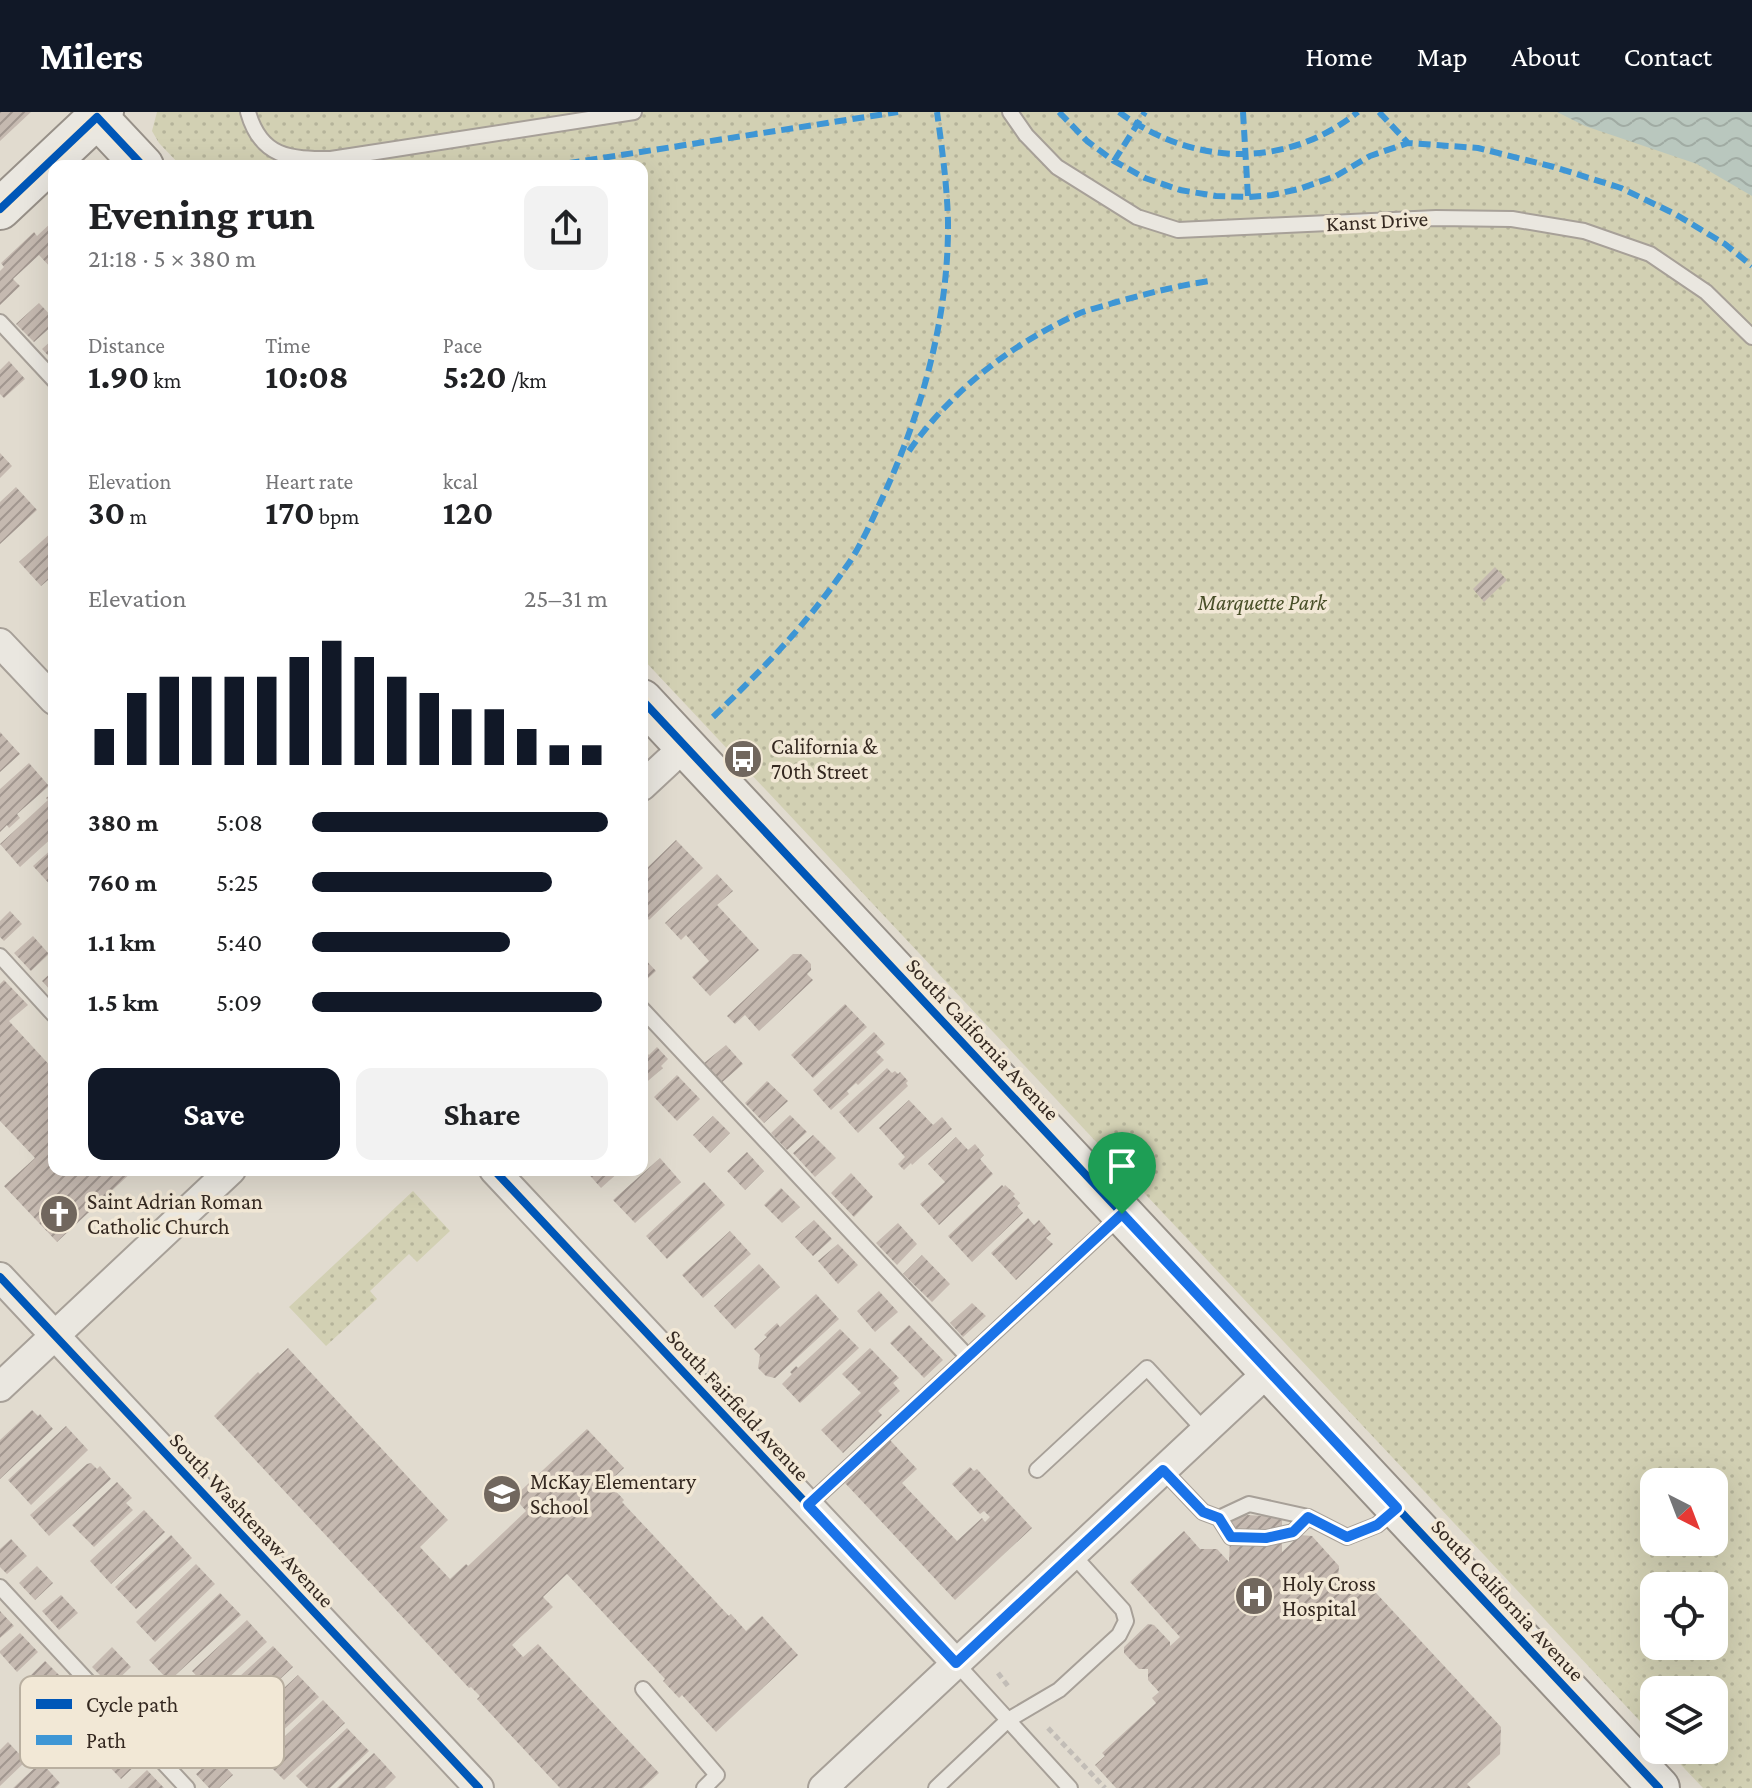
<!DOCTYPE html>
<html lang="en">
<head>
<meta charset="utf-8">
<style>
  body { margin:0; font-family:"Crimson Pro",serif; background:#f2f2f2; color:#202124; height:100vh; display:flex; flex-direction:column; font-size:30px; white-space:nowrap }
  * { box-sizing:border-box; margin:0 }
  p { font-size:26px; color:#757577 }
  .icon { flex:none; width:44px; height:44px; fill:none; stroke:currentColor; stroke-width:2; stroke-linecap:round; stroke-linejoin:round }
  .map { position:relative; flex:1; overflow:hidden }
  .side { position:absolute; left:48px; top:48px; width:600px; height:1016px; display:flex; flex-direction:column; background:#fff; border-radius:16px; box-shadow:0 8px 32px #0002 }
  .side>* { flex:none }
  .needle { width:52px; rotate:138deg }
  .buttons { position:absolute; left:1640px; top:1356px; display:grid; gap:16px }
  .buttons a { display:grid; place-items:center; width:88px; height:88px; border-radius:16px; background:#fff; box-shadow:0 8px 32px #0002; font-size:40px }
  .pin { position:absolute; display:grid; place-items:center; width:68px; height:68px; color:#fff; margin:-82px -34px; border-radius:50% 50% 50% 0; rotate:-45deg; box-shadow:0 0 8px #0007 }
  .pin .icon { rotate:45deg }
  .round { display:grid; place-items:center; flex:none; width:84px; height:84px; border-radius:16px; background:#f2f2f2 }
  .headline { display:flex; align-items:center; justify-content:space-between; height:136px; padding:0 40px }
  h1 { font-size:44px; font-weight:700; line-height:60px }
  .figures { display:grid; grid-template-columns:repeat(3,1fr); gap:12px; height:136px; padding:8px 40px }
  .figures div { display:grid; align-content:center }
  .figures b { font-size:34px; font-weight:700 }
  .figures small { font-size:22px; font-weight:400 }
  .figures p { font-size:22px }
  .chart { height:224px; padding:16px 40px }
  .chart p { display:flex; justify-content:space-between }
  .chart svg { width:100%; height:144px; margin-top:8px; stroke:#111827; stroke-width:6 }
  .action { display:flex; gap:16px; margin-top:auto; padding:16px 40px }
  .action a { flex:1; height:92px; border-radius:16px; background:#111827; color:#fff; font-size:32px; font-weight:700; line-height:92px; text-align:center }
  .action a+a { background:#f2f2f2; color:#202124 }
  ul { padding:0 40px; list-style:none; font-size:26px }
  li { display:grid; grid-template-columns:128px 96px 1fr; align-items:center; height:60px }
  li i { height:20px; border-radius:10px; background:#111827 }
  header { display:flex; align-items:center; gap:48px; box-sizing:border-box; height:112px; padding:0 40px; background:#111827; color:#fff }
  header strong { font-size:38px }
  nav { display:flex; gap:44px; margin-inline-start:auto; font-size:28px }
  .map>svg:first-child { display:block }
  .park { fill:url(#park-dots); fill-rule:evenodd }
  .water { fill:url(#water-waves) }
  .building { fill:url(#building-hatch) }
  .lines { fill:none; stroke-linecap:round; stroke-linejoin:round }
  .lane-casing { stroke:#a7a098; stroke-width:18 }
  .street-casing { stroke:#a7a098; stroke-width:32 }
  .secondary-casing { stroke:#979088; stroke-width:44 }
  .path { stroke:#c2bdb7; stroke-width:5; stroke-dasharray:6 4; stroke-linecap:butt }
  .lane { stroke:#eae7e0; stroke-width:14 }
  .street { stroke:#eae7e0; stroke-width:28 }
  .secondary { stroke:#eae7e0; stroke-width:40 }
  .quiet { stroke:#3e96d5; stroke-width:6; stroke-dasharray:12 6; stroke-linecap:butt }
  .cycleway-casing { stroke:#f2e8d6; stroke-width:13 }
  .cycleway { stroke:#0057b8; stroke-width:8 }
  .route-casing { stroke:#fff; stroke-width:16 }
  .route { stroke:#1a73e8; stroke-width:10 }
  .labels { text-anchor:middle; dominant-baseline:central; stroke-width:7; stroke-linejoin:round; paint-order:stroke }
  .street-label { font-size:22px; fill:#352921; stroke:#f2e8d6 }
  .park-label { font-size:22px; font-style:italic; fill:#494f29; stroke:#f2e8d6 }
  .poi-label { font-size:22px; fill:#352921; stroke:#f2e8d6; text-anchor:start }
  .key { fill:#f2e8d6; stroke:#b9afa0; stroke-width:2 }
  .key-label { font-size:22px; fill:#352921 }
</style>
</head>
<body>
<header>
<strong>Milers</strong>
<nav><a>Home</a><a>Map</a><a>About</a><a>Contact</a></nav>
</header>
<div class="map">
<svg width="1752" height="1676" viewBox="0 0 1752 1676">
  <defs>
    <pattern id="park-dots" width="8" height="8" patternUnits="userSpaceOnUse" patternTransform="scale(2)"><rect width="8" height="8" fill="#d2d0b3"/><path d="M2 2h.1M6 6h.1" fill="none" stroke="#b5b39a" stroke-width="1.8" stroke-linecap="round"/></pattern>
    <pattern id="water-waves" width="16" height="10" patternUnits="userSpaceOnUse" patternTransform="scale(2)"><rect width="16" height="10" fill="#b9c7be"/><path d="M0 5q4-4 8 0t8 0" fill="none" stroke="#a0aba3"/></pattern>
    <pattern id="building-hatch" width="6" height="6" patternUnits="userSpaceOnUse" patternTransform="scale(2)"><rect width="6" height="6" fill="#c5b9b0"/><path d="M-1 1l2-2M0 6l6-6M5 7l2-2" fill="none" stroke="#a1968f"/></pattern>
  </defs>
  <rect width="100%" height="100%" fill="#e1dbcf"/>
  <path class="park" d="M 157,0 L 1752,0 L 1752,1676 L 1703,1676 L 1667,1638 L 1714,1638 L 1714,1578 L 1654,1578 L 1654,1624 L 642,546 L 642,54 L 181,54 L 159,31 L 152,19 ZM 1654,1370 L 1714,1370 L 1714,1430 L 1654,1430 ZM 1654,1474 L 1714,1474 L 1714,1534 L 1654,1534 Z
    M 413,1079 L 450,1119 L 417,1150 L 409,1142 L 370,1179 L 377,1187 L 326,1234 L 289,1195 Z"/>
  <path class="water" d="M 1557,0 L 1752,0 L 1752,84 L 1697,52 L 1585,14 Z"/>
  <path class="building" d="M 0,0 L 31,0 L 0,29 Z
    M 54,108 L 54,155 L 52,157 L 39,143 L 13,167 L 20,174 L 0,193 L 0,159 L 4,155 L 1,151 L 34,120 L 37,124 Z
    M 39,191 L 54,207 L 54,212 L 34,230 L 16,212 Z
    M 54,226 L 54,250 L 42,237 Z
    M 9,249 L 25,267 L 4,286 L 0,282 L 0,258 Z
    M 0,341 L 12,354 L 0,366 Z
    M 16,375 L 37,398 L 0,432 L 0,390 Z
    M 54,418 L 54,463 L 41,474 L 19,450 Z
    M 1495,455 L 1507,468 L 1484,490 L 1473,477 Z
    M 0,620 L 20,642 L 0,660 Z
    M 29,651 L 49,674 L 17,702 L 20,706 L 9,716 L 7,713 L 0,720 L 0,677 Z
    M 50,683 L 54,688 L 54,724 L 20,755 L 0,732 L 48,688 L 46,686 Z
    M 676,728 L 703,756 L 649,808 L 642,800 L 642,761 Z
    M 54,735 L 54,777 L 33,754 Z
    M 717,762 L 733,779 L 717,793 L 759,838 L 710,884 L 692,865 L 709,849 L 686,823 L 681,828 L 665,811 Z
    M 10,799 L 22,812 L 4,829 L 0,825 L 0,809 Z
    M 33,824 L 49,842 L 31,859 L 14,841 Z
    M 793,842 L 801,842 L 811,852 L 811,858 L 807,862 L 813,868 L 759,919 L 745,903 L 735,912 L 727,904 Z
    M 642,844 L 656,859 L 642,872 Z
    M 54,858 L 54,882 L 42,869 Z
    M 4,868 L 28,893 L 9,909 L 54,958 L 54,1058 L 134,1058 L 57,1130 L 4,1074 L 35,1046 L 0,1009 L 0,872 Z
    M 845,892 L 867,915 L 813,966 L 791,943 Z
    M 874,920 L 885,932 L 876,940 L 884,948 L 858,973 L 856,971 L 847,979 L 849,982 L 831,998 L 813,978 Z
    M 726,933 L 743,952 L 720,972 L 703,952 Z
    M 657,935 L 668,947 L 661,954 L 663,956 L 642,974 L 642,936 L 649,943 Z
    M 887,956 L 892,961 L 895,959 L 898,962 L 900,960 L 908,969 L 906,971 L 908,974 L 858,1021 L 839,1000 Z
    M 677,963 L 700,987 L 677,1009 L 654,985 Z
    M 767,969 L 788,989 L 764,1011 L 745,991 Z
    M 909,988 L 933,1013 L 942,1005 L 952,1017 L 912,1053 L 911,1051 L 904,1058 L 898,1052 L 905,1045 L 879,1016 Z
    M 790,1003 L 807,1020 L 787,1038 L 771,1021 Z
    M 713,1004 L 730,1021 L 710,1041 L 693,1023 Z
    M 813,1023 L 836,1046 L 815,1065 L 793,1041 Z
    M 956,1025 L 968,1038 L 975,1032 L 984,1043 L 980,1047 L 993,1062 L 939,1113 L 920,1092 L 945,1070 L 928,1052 Z
    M 747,1040 L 764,1059 L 745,1078 L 727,1059 Z
    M 660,1046 L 681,1070 L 635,1111 L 613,1088 Z
    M 585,1058 L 621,1058 L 601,1076 Z
    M 851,1061 L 873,1085 L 854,1105 L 831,1081 Z
    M 704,1070 L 725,1093 L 667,1147 L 646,1124 Z
    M 1002,1073 L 1004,1075 L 1005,1073 L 1015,1082 L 1013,1084 L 1020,1091 L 1017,1094 L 1023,1101 L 972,1150 L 948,1124 Z
    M 781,1076 L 800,1095 L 782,1111 L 764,1093 Z
    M 1028,1106 L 1034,1113 L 1039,1108 L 1051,1122 L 1046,1126 L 1053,1132 L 1016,1168 L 991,1141 Z
    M 814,1108 L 832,1127 L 813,1144 L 795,1125 Z
    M 898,1111 L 917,1132 L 897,1153 L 876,1131 Z
    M 730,1119 L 751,1142 L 703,1186 L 682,1163 Z
    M 838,1132 L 858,1153 L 838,1172 L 818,1149 Z
    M 922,1143 L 950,1172 L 932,1190 L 903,1162 Z
    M 759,1152 L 780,1175 L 735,1217 L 714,1194 Z
    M 879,1179 L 898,1200 L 875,1220 L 857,1199 Z
    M 816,1182 L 839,1207 L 775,1266 L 766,1264 L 758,1256 L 760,1243 L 754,1237 L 767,1225 L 764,1223 L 777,1211 L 780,1215 Z
    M 972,1191 L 986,1204 L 963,1225 L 950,1211 Z
    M 909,1213 L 943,1248 L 924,1266 L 890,1231 Z
    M 840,1217 L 859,1236 L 800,1291 L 782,1272 L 792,1262 L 790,1260 L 796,1254 L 798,1256 Z
    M 288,1236 L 448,1408 L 420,1435 L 450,1467 L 466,1452 L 468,1454 L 526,1399 L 514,1385 L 587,1317 L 624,1356 L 608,1371 L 624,1388 L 622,1390 L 729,1504 L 731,1502 L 746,1519 L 762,1504 L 798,1543 L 716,1620 L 682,1583 L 679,1586 L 663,1569 L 665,1567 L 567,1462 L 543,1485 L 553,1495 L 512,1533 L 523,1545 L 538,1532 L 659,1661 L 643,1676 L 560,1676 L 477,1587 L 480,1584 L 471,1575 L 469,1576 L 214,1304 L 258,1260 L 260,1262 Z
    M 870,1236 L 899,1266 L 893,1271 L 900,1279 L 878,1299 L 882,1303 L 843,1341 L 821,1318 L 861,1281 L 842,1262 Z
    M 32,1298 L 38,1304 L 40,1302 L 53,1317 L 0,1367 L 0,1328 Z
    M 66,1314 L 88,1338 L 31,1393 L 8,1368 Z
    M 890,1328 L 917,1357 L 902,1371 L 957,1429 L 982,1406 L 985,1410 L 990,1405 L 984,1399 L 980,1402 L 952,1372 L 970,1355 L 974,1359 L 977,1357 L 1032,1416 L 955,1488 L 845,1371 Z
    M 91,1351 L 97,1357 L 100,1354 L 111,1367 L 49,1424 L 30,1403 L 87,1352 Z
    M 117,1370 L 132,1386 L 126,1391 L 133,1398 L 94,1435 L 72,1413 Z
    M 144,1398 L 165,1420 L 111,1472 L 90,1449 Z
    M 1231,1402 L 1282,1405 L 1282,1440 L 1300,1423 L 1312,1424 L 1339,1454 L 1338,1466 L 1363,1467 L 1501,1615 L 1500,1642 L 1467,1672 L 1471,1676 L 1116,1676 L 1095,1653 L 1105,1644 L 1102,1641 L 1156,1591 L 1152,1586 L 1159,1580 L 1148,1568 L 1148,1557 L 1139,1557 L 1124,1541 L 1124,1535 L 1148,1512 L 1154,1513 L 1170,1530 L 1170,1534 L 1180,1525 L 1130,1470 L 1184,1419 L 1200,1437 L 1217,1437 L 1229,1450 Z
    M 171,1423 L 192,1446 L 136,1497 L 115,1475 Z
    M 11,1427 L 27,1444 L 7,1462 L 0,1455 L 0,1437 Z
    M 196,1452 L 215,1472 L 155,1530 L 136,1510 Z
    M 37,1454 L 53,1471 L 35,1488 L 19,1471 Z
    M 220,1481 L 241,1503 L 169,1569 L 149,1548 Z
    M 61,1483 L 78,1501 L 59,1518 L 42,1499 Z
    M 0,1499 L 14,1514 L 0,1526 Z
    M 247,1508 L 267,1530 L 212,1581 L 192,1559 Z
    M 20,1521 L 38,1540 L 17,1560 L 0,1541 L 0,1539 Z
    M 273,1534 L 293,1555 L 237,1607 L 217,1585 Z
    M 112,1535 L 131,1555 L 111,1574 L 92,1555 Z
    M 45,1549 L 65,1569 L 47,1586 L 28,1566 Z
    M 298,1563 L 319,1585 L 264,1636 L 243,1614 Z
    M 323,1588 L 345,1611 L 284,1668 L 262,1646 Z
    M 347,1616 L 369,1639 L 330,1676 L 308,1676 L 296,1664 Z
    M 123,1629 L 141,1648 L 121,1667 L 104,1649 Z
    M 8,1630 L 26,1649 L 0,1674 L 0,1638 Z
    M 374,1641 L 396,1665 L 385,1676 L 337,1676 Z
    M 216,1644 L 233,1663 L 219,1676 L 209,1676 L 196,1662 Z
    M 41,1650 L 60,1671 L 55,1676 L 13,1676 Z
    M 147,1658 L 164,1676 L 128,1676 Z"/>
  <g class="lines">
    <defs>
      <path id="lane" d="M 248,0 C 261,46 290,47 331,47 L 634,0
        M 1010,0 L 1026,23 L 1057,55 L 1137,105 L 1178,118 L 1436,106 L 1512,107 L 1584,119 L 1650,142 L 1706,180 L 1752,225
        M 0,210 L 54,268
        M 0,844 L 54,903
        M 642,897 L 968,1245
        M 1037,1358 L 1147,1256 L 1205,1319
        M 1163,1358 L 1203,1400 L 1219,1406 L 1249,1392 L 1308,1405 L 1347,1425 L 1377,1413 L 1394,1399
        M 808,1393 L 1119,1105
        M 1219,1406 L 1231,1425 L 1266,1426 L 1293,1420 L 1308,1405
        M 0,1475 L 187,1676
        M 956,1551 L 1070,1676
        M 643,1577 L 717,1663 L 704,1676
        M 936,1676 L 1008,1608 L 1059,1578 L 1119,1523 L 1126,1509 L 1123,1498 L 1073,1443"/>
      <path id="street" d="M 0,531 L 54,588
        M 642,674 L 685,634
        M 494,1058 L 956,1551
        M 0,1165 L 479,1676
        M 0,1275 L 231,1058
        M 823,1676 L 1269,1259"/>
      <path id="secondary" d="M 97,5 L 143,54
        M 0,97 L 103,0
        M 642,588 L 1659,1676"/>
    </defs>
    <use href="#lane" class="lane-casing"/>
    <use href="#street" class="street-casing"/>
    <use href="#secondary" class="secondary-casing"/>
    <path class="path" d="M 998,1561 L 1008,1574
      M 1048,1616 L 1105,1676"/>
    <use href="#lane" class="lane"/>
    <use href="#street" class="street"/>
    <use href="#secondary" class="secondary"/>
    <path class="quiet" d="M 1059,0 L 1087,29 L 1114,49 L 1145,66 L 1180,78 L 1216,84 L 1248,85 L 1272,83 L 1299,77 L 1336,64 L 1370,44 L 1408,31 L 1478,36 L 1554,55 L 1621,76 L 1675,102 L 1725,132 L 1752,154
      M 1119,0 C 1192,54 1285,58 1358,0
      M 1243,0 L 1248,85
      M 1379,0 L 1408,31
      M 1114,49 L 1145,0
      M 550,54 L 898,0
      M 909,339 C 951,279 1011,232 1078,202 C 1089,197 1102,195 1113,191 C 1145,182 1176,174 1209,169
      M 713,605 C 762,558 808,511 846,455 C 860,436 870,412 880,391 C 921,304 949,206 948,109 C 947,73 942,36 937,0"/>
    <defs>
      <path id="cycleway" d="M 0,97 L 97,5 L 143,54
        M 642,588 L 1659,1676
        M 494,1058 L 956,1551
        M 0,1165 L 479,1676"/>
    </defs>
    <use href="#cycleway" class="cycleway-casing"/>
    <use href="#cycleway" class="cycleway"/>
  </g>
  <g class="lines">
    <defs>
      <path id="route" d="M 1122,1102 L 1397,1396 L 1377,1413 L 1347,1425 L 1308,1405 L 1293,1420 L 1266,1426 L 1231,1425 L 1219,1406 L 1203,1400 L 1163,1358 L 956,1551 L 808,1393 Z"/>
    </defs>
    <use href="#route" class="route-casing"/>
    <use href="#route" class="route"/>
  </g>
  <defs>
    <symbol id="bus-disc" viewBox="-11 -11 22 22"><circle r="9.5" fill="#71675e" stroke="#f2e8d6"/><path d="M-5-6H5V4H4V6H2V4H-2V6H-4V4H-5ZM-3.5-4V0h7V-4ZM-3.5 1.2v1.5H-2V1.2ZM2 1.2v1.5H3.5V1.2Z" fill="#fff"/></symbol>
    <symbol id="church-disc" viewBox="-11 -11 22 22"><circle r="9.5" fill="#71675e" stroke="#f2e8d6"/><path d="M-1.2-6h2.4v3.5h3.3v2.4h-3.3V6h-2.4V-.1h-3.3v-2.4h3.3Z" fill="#fff"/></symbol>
    <symbol id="school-disc" viewBox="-11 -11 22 22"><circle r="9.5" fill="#71675e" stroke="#f2e8d6"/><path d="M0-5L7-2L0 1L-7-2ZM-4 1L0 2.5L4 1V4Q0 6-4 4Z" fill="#fff"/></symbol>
    <symbol id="hospital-disc" viewBox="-11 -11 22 22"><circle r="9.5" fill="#71675e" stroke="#f2e8d6"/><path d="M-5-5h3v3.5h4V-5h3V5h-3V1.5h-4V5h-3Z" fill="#fff"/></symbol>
  </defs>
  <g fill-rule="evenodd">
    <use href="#bus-disc" x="721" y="625" width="44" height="44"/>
    <use href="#church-disc" x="37" y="1080" width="44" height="44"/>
    <use href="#school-disc" x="480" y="1360" width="44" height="44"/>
    <use href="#hospital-disc" x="1232" y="1462" width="44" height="44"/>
  </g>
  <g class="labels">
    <g class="street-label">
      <text transform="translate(1377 109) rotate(-3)">Kanst Drive</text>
      <text transform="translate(983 927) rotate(47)">South California Avenue</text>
      <text transform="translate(738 1293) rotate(47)">South Fairfield Avenue</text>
      <text transform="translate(252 1408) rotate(47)">South Washtenaw Avenue</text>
      <text transform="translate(1508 1488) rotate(47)">South California Avenue</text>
    </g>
    <g class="park-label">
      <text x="1262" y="490">Marquette Park</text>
    </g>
    <g class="poi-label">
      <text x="771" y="634">California &amp;<tspan x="771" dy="25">70th Street</tspan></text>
      <text x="87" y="1089">Saint Adrian Roman<tspan x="87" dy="25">Catholic Church</tspan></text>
      <text x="530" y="1369">McKay Elementary<tspan x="530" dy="25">School</tspan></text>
      <text x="1282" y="1471">Holy Cross<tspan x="1282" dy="25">Hospital</tspan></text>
    </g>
  </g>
  <rect x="20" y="1564" width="264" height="92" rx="12" class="key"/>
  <rect x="36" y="1587" width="36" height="10" fill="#0057b8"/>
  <rect x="36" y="1623" width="36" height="10" fill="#3e96d5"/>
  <g class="key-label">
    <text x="86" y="1600">Cycle path</text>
    <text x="86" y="1636">Path</text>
  </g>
</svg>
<div class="buttons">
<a><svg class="needle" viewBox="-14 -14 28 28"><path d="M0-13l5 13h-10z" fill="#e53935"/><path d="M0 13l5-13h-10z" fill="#757577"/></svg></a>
<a><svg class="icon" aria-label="locate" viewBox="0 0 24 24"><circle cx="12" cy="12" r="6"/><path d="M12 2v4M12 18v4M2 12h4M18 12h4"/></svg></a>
<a><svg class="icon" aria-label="layers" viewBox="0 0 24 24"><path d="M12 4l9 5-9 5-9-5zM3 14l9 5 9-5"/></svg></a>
</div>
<div class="pin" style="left:1122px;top:1102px;background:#1e9e55"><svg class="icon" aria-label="arrive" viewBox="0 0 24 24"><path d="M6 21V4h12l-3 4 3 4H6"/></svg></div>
<section class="side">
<div class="headline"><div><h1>Evening run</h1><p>21:18 · 5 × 380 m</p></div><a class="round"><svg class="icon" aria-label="share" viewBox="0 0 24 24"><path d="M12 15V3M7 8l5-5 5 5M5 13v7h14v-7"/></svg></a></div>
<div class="figures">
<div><p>Distance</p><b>1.90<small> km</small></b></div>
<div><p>Time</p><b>10:08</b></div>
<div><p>Pace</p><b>5:20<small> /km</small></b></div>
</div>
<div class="figures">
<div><p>Elevation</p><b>30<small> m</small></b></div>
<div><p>Heart rate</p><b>170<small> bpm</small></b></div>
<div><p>kcal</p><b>120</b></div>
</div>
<div class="chart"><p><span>Elevation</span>25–31 m</p>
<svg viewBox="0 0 160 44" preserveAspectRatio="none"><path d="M5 44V33M15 44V22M25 44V17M35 44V17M45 44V17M55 44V17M65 44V11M75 44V6M85 44V11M95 44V17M105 44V22M115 44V27M125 44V27M135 44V33M145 44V38M155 44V38"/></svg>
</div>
<ul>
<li><b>380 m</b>5:08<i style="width:100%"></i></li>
<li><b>760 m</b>5:25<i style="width:81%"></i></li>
<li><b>1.1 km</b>5:40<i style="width:67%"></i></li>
<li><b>1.5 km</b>5:09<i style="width:98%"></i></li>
</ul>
<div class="action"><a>Save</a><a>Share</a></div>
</section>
</div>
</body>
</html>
